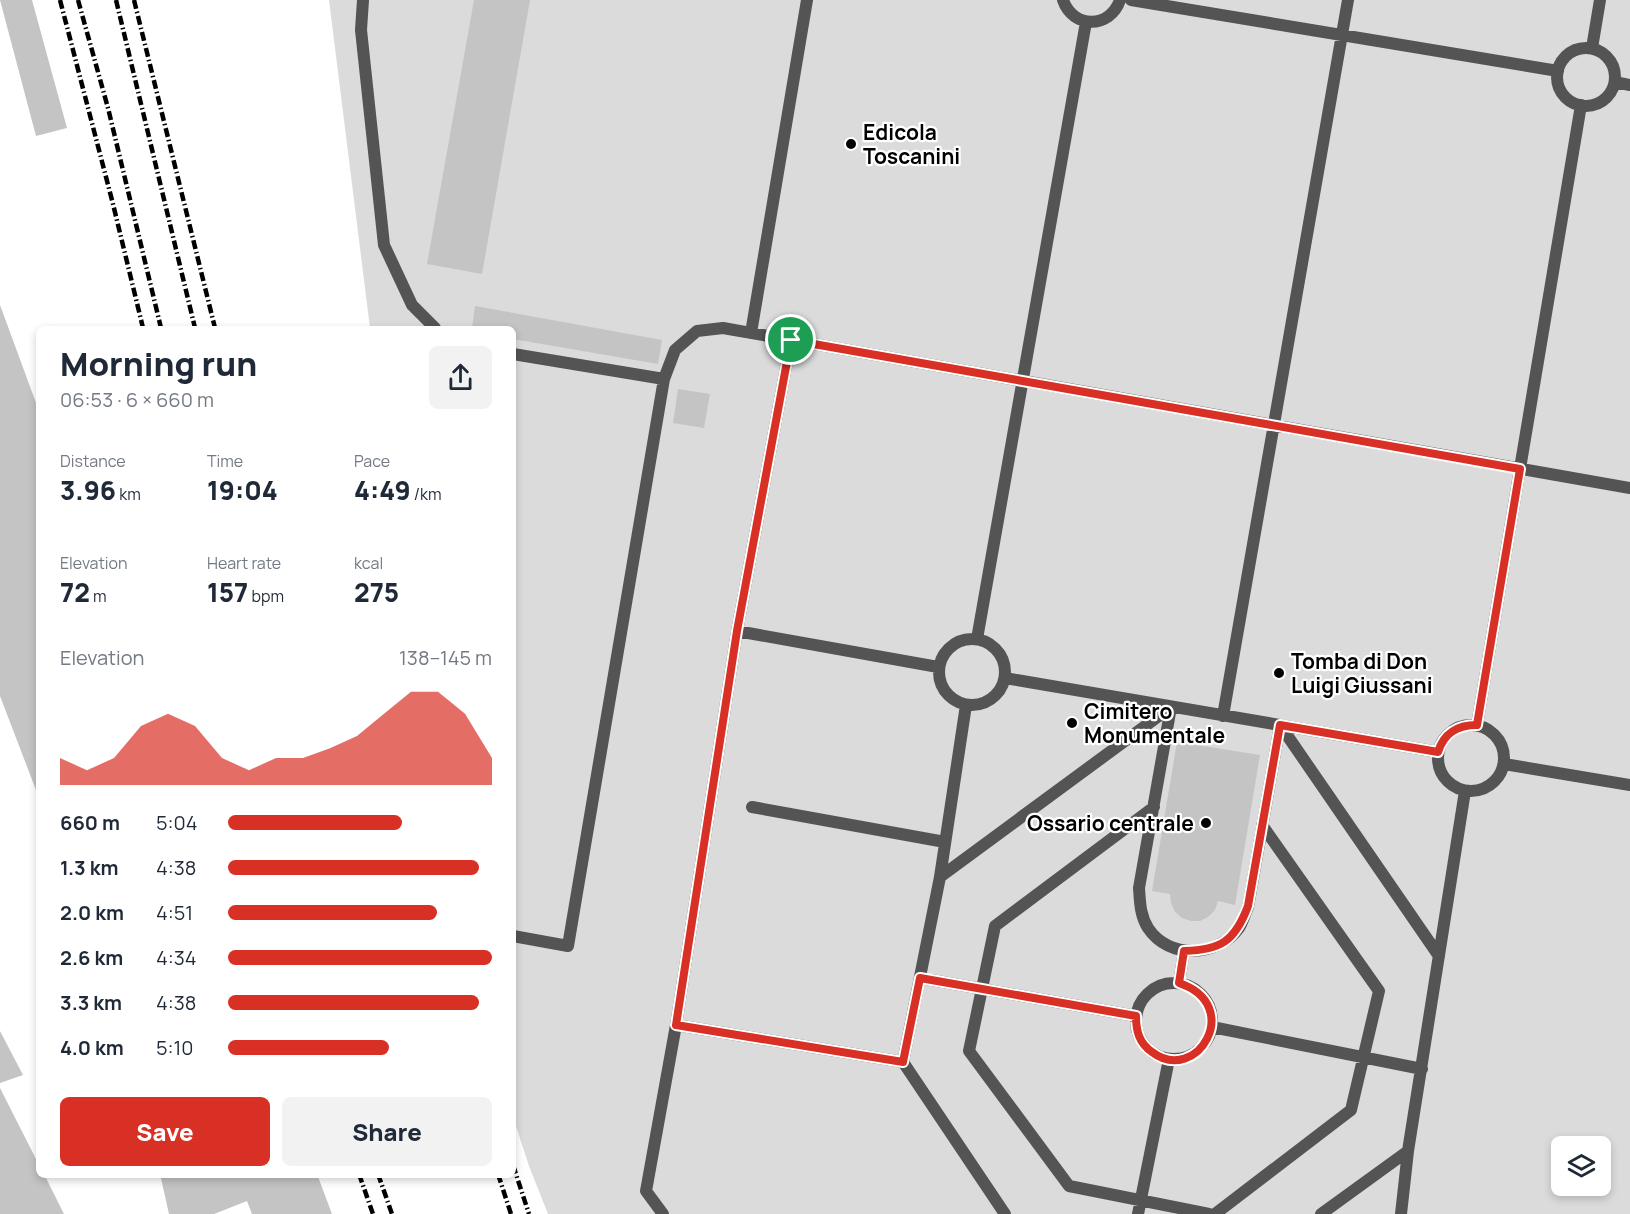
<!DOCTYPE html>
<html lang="en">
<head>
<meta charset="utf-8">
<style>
  body { margin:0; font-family:Manrope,sans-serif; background:#f2f2f3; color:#1f2937; height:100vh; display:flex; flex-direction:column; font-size:22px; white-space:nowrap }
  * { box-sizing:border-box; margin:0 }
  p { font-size:20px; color:#747a83 }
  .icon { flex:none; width:33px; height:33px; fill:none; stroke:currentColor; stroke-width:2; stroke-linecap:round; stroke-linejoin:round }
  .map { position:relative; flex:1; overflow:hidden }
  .drawer { position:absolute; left:36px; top:326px; width:480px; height:852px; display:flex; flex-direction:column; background:#fff; border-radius:9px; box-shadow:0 3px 9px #0003 }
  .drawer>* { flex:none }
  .buttons { position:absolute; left:1551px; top:1136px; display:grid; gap:12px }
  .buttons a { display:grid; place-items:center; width:60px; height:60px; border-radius:9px; background:#fff; box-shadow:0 3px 9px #0003; font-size:30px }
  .pin { position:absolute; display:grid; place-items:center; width:51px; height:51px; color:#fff; margin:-26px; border:3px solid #fff; border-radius:50%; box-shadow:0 2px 6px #0007 }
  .round { display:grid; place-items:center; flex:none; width:63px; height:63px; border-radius:9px; background:#f2f2f3 }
  .summary { display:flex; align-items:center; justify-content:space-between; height:102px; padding:0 24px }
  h1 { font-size:33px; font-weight:800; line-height:45px }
  .stats { display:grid; grid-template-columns:repeat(3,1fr); gap:9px; height:102px; padding:6px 24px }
  .stats div { display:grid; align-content:center }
  .stats b { font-size:26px; font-weight:800 }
  .stats small { font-size:16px; font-weight:400 }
  .stats p { font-size:16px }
  .chart { height:168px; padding:12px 24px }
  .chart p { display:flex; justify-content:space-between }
  .chart svg { width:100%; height:108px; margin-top:6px; fill:#d93025; opacity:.7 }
  .action { display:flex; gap:12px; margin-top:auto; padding:12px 24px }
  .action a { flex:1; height:69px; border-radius:9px; background:#d93025; color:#fff; font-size:24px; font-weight:800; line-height:69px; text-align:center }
  .action a+a { background:#f2f2f3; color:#1f2937 }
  ul { padding:0 24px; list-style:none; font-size:20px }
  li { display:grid; grid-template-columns:96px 72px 1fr; align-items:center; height:45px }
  li i { height:15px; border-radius:8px; background:#d93025 }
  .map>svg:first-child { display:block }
  .green { fill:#dbdbdb; fill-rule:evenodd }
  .building { fill:#c4c4c4 }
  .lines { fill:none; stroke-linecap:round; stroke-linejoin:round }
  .lane { stroke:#545454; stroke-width:12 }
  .rail { stroke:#000; stroke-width:4.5; stroke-dasharray:9 3 1.5 3; stroke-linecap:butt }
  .route-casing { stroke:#fff; stroke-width:12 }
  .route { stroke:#d93025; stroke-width:8 }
  .poi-dot { fill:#000; stroke:#fff; stroke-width:2 }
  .labels { text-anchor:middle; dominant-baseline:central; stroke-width:4.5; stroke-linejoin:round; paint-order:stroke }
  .poi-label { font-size:21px; font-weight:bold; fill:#000; stroke:#fff; text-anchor:start }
</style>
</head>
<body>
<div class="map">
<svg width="1630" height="1214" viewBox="0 0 1630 1214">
  <rect width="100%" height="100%" fill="#fff"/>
  <path class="green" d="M 329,0 L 1630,0 L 1630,1214 L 548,1214 L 529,1166 L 513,1117 L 513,328 L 370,328 ZM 1562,1146 L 1600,1146 L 1600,1185 L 1562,1185 Z"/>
  <path class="building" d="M 0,0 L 32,0 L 67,128 L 36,136 Z
    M 474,0 L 530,0 L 482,274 L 427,264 Z
    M 0,305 L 39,411 L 39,798 L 0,696 Z
    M 475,306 L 662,340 L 658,364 L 513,339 L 513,328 L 472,328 Z
    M 678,389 L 710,394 L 704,428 L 673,423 Z
    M 1177,742 L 1260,755 L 1235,905 L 1218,901 L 1215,910 L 1208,917 L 1200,921 L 1191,921 L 1182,918 L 1175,912 L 1171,903 L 1170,894 L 1152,891 Z
    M 0,1031 L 23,1075 L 0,1083 Z
    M 0,1088 L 39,1165 L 39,1174 L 44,1174 L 64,1214 L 0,1214 Z
    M 160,1174 L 317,1174 L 332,1214 L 252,1214 L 247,1201 L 214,1214 L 169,1214 Z"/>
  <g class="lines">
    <path class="lane" d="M 363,0 L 361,30 L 384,245 L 412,305 L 435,328
      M 1063,0 C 1073,29 1110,29 1120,0
      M 1131,0 L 1558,71
      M 1592,48 L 1600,0
      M1557 77a29 29 0 1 1 58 0a29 29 0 1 1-58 0Z
      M 1615,82 L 1630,85
      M 751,333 L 807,0
      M 513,354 L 664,379 L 568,946 L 513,936
      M 664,379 L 675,350 L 697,331 L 723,328 L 1630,488
      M 737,631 L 938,667
      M939 672a33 33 0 1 1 66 0a33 33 0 1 1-66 0Z
      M 977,639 L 1086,22
      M 1005,678 L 1438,752
      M 1223,716 L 1348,0
      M1438 758a33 33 0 1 1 66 0a33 33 0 1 1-66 0Z
      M 1477,725 L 1581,105
      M 1504,764 L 1630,785
      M 752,807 L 945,842
      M 1154,807 L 995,926 L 969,1051 L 1069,1186 L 1209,1214
      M 940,877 L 1171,707 L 1139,888 C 1140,902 1140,915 1148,928 C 1169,960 1218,957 1239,928 C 1243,922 1245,913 1248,907 L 1280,725 L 1439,956
      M 920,978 L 1136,1016
      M1136 1021a38 38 0 1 1 76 0a38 38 0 1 1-76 0Z
      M 1179,983 L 1184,951
      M 676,1025 L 903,1062 L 1005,1214
      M 1212,1027 L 1422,1069
      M 903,1062 L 940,877 L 966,705
      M 663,1214 L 646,1191 L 676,1025 L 737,631 L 791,340
      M 1138,1214 L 1169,1059
      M 1215,1214 L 1351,1110 L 1379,991 L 1262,825
      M 1321,1214 L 1408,1151
      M 1401,1214 L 1408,1151 L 1465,791"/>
    <path class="rail" d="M 60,0 L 113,204 L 143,328
      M 78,0 L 108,108 L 161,328
      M 116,0 L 195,328
      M 134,0 L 215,328
      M 513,1165 L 529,1214
      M 359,1174 L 373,1214
      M 378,1174 L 392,1214
      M 498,1174 L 511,1214"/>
  </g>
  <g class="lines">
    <defs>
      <path id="route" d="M 791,340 L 1520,469 L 1477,725 C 1457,725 1444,733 1438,752 L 1280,725 L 1248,906 C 1235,941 1221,950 1184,951 L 1179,983 C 1245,1005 1197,1086 1152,1052 C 1139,1043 1136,1031 1136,1016 L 920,978 L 903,1062 L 676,1025 L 737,631 Z"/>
    </defs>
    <use href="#route" class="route-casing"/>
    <use href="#route" class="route"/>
  </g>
  <g class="poi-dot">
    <circle cx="851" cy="144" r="6"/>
    <circle cx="1279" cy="673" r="6"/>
    <circle cx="1072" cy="723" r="6"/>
    <circle cx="1206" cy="823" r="6"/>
  </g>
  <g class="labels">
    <g class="poi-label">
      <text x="863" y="132">Edicola<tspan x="863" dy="24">Toscanini</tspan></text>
      <text x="1291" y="661">Tomba di Don<tspan x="1291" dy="24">Luigi Giussani</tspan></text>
      <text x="1084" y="711">Cimitero<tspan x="1084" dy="24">Monumentale</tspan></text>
      <text x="1194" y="823" text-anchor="end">Ossario centrale</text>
    </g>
  </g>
</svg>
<div class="buttons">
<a><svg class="icon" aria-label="layers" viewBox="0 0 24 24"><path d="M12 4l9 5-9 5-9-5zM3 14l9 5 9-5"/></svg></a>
</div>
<div class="pin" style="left:791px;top:340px;background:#1e9e55"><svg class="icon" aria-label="arrive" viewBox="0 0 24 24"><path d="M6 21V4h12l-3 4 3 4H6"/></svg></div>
<section class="drawer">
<div class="summary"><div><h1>Morning run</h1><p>06:53 · 6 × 660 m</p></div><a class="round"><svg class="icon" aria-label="share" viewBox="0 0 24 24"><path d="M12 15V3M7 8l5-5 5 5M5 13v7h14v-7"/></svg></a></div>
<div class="stats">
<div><p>Distance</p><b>3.96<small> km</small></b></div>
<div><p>Time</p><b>19:04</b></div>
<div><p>Pace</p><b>4:49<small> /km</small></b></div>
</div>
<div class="stats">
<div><p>Elevation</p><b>72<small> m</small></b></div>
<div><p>Heart rate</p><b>157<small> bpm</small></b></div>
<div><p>kcal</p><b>275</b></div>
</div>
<div class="chart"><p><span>Elevation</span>138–145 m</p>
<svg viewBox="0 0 160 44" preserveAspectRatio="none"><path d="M0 44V33L10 38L20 33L30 20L40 15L50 20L60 33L70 38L80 33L90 33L100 29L110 24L120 15L130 6L140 6L150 15L160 33V44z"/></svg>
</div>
<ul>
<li><b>660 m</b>5:04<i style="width:66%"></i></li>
<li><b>1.3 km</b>4:38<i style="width:95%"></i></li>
<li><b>2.0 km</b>4:51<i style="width:79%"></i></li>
<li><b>2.6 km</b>4:34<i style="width:100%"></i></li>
<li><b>3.3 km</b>4:38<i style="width:95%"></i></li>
<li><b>4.0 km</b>5:10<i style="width:61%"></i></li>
</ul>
<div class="action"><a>Save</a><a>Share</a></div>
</section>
</div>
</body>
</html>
